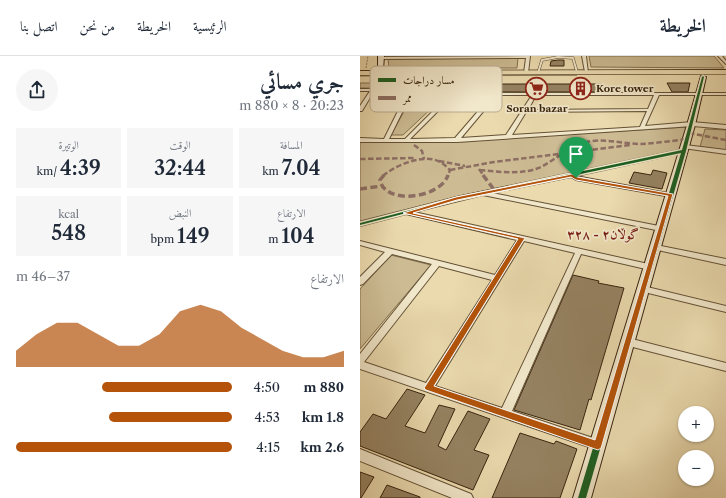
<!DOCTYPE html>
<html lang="ar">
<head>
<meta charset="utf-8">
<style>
  body { margin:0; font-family:"Libre Caslon Text",Amiri,serif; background:#f6f6f7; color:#1f2937; direction:rtl; height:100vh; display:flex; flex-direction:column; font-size:15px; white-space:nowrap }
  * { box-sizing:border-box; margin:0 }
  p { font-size:13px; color:#747a83 }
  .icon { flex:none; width:22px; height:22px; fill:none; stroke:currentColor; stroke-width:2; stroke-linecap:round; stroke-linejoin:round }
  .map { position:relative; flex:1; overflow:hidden; direction:ltr }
  .panel { display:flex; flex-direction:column; background:#fff; width:360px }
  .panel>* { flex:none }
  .fabs { position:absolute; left:318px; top:350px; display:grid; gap:8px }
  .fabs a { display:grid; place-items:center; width:36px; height:36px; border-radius:50%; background:#fff; box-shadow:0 1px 3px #0004; font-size:20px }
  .pin { position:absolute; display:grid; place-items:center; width:34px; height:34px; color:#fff; margin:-41px -17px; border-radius:50% 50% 50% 0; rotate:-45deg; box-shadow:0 0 4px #0007 }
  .pin .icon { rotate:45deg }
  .round { display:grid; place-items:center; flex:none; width:42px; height:42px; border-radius:21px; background:#f6f6f7 }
  .head { display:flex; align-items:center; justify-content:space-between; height:68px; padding:0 16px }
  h1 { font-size:22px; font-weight:600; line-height:30px }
  .figures { display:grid; grid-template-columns:repeat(3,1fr); gap:6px; height:68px; padding:4px 16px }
  .figures div { display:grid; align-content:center; border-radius:0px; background:#f6f6f7; text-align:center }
  .figures b { font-size:20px; font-weight:600 }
  .figures small { font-size:11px; font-weight:400 }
  .figures p { font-size:11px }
  .chart { height:112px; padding:8px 16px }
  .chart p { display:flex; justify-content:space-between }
  .chart svg { width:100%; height:72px; margin-top:4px; fill:#b45309; opacity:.7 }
  ul { padding:0 16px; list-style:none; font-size:13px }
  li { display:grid; grid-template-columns:64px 48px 1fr; align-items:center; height:30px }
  li i { height:10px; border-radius:5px; background:#b45309 }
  header { display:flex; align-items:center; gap:24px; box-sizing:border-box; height:56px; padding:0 20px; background:#fff; border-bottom:1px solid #e0e1e3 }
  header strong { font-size:19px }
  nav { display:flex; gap:22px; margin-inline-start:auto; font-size:14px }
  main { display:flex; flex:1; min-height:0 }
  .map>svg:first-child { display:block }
  .green { fill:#ccbb93; stroke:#826f50 }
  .building { fill:#958261; stroke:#38230e }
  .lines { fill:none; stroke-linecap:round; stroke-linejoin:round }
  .lane-casing { stroke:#645136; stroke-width:3 }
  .street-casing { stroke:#645136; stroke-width:2 }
  .secondary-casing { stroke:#38230e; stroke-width:2 }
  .highway-casing { stroke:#38230e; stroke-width:1 }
  .path { stroke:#38230e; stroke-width:1; stroke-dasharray:0.5 1; stroke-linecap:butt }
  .lane { stroke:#f1e7ca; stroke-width:2 }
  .street { fill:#f1e7ca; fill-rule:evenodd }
  .secondary { fill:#f1e7ca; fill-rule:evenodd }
  .highway { fill:#eadaae; fill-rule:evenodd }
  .quiet-far1 { stroke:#8d6e63; stroke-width:2.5; stroke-dasharray:5.5 2.5; stroke-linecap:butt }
  .quiet { stroke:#8d6e63; stroke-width:3.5; stroke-dasharray:7 3.5; stroke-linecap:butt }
  .cycleway-casing { stroke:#f1e7ca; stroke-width:3 }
  .cycleway { fill:#1b5e20; fill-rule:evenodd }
  .route { fill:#b45309; stroke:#fff; fill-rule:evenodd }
  .labels { text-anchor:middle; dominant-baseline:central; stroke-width:3.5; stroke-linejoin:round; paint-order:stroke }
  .far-poi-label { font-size:10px; font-weight:bold; fill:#38230e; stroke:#f1e7ca; text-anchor:start }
  .neighbourhood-label { font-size:13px; font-weight:bold; fill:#7a1f14; stroke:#f1e7ca }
  .key { fill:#f1e7ca; stroke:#baac92; stroke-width:1 }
  .key-label { font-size:11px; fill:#38230e }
</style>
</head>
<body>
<header>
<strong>الخريطة</strong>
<nav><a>الرئيسية</a><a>الخريطة</a><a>من نحن</a><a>اتصل بنا</a></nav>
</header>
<main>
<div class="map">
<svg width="366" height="442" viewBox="0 0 366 442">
  <rect width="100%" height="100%" fill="#eadaae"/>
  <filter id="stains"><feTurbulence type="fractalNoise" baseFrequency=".005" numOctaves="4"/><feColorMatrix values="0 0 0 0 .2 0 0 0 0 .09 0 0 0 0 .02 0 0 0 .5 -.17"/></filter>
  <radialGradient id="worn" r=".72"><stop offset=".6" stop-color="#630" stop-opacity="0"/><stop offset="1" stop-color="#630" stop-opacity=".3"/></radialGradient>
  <path class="green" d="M 229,0 L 354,0 L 364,12 L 231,11 Z
    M 158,2 L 157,12 L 29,12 L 28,3 Z
    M 0,18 L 217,19 L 0,20 Z
    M 0,27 L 49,27 L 48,32 L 0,32 Z
    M 48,48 L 64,51 L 69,48 L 75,49 L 43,79 L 31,79 Z
    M 328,71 L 321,94 L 103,139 L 0,165 L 0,85 L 82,86 Z
    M 345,73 L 366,74 L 366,94 L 340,91 Z
    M 31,199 L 71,209 L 0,293 L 0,233 Z"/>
  <path class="building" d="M 198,4 L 204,4 L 204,10 L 190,10 L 191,5 Z
    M 307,27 L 330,27 L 328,36 L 312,36 Z
    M 122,28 L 241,28 L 243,36 L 120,36 Z
    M 293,114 L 307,117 L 302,133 L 269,127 L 274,116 L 291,119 Z
    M 213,219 L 239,225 L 238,227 L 264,232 L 231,344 L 229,343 L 220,374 L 154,354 Z
    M 47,333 L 65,339 L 45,370 L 65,377 L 79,349 L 95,353 L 78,390 L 86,394 L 108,355 L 130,363 L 114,394 L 129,399 L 113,434 L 0,390 L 0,376 L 13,358 L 26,363 Z
    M 160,377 L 194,388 L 196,385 L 217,393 L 200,442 L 132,442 Z
    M 0,416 L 14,421 L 1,442 L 0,442 Z
    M 27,429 L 60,441 L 60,442 L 20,442 Z"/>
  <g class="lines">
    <defs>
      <path id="lane" d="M 178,17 L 182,4 L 198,1 L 213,2 L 217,16"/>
      <path id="street" d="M 170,0 L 168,17 L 166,18 L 164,17 L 166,2 L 20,3 L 18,2 L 20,1 Z
        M 222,0 L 226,0 L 228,17 L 225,16 Z
        M 358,0 L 362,0 L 366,5 L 366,8 Z
        M 56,21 L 59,22 L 29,83 L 45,83 L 91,37 L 111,21 L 112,21 L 112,23 L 97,37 L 366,37 L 366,39 L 299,39 L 285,70 L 332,66 L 366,69 L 366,73 L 333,70 L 97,86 L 0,86 L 0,82 L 24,83 L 48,35 L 14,35 L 2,55 L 0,55 L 0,50 L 10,35 L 0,35 L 0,33 L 49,33 ZM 94,39 L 132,39 L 95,82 L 50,83 ZM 137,39 L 172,39 L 146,79 L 101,82 ZM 176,39 L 294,39 L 288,53 L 168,54 ZM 287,55 L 280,71 L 152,79 L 166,56 Z
        M 325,89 L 366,94 L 366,98 L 323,92 L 322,91 Z
        M 324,93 L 326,94 L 326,96 L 216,120 L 313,138 L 314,139 L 311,141 L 216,124 L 211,121 L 132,137 L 304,171 L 305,173 L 304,175 L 301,175 L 123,139 L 54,156 L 293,209 L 294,211 L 293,213 L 290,214 L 221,198 L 152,355 L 242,385 L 244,389 L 242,393 L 238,394 L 0,313 L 0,298 L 72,208 L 32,198 L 3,228 L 0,229 L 0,221 L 25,196 L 0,189 L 0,185 L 135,219 L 157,184 L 46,158 L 0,170 L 0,166 L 97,141 ZM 164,185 L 215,197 L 142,352 L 75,330 ZM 79,210 L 132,224 L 66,327 L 4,306 Z
        M 293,189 L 296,189 L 366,203 L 366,209 L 293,193 L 292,191 Z
        M 283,230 L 366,250 L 366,256 L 280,235 L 279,233 L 280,231 Z
        M 268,282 L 366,307 L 366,315 L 265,289 L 263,286 L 265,283 Z
        M 0,393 L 111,438 L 113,442 L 92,442 L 0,405 Z"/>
      <path id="secondary" d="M 18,0 L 24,0 L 23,14 L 34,16 L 34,18 L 18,16 Z
        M 341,20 L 346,21 L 335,69 L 231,442 L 213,442 L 327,69 Z"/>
      <path id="highway" d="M 366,14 L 366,18 L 0,19 L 0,15 Z"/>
    </defs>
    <use href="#lane" class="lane-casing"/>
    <use href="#street" class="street-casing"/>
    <use href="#secondary" class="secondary-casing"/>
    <use href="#highway" class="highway-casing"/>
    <path class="path" d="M 6,12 L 8,0"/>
    <use href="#lane" class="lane"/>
    <use href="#street" class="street"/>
    <use href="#secondary" class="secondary"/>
    <use href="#highway" class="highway"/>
    <path class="quiet-far1" d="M 329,77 L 366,84
      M 54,89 L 62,95 L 64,103
      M 0,103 L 54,102
      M 79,105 L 105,110
      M 119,113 L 124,120
      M 90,114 L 134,106 L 270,89
      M 120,114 C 139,116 163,119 181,111 C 198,102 212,88 232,85 C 249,83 265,88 281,88 C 296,87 312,85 327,83
      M 23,120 C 35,109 65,97 80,106 C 84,108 87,111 90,114 L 88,120"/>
    <path class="quiet" d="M 24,119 L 20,124 C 25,150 81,142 88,119
      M 123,119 L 135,135
      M 0,133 L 22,130"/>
    <defs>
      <path id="cycleway" d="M 343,20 L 344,21 L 326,95 L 226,442 L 218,442 L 321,97 L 97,144 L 0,169 L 0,167 L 97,142 L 322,94 L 329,69 L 342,21 Z"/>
    </defs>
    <use href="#cycleway" class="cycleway-casing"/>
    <use href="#cycleway" class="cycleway"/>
  </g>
  <path class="route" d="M 212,118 L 217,121 L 313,138 L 242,389 L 241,392 L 238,394 L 66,334 L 64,332 L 66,329 L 158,183 L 43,157 L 96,141 ZM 211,121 L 216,124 L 308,140 L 235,384 L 74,330 L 165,182 L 53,157 L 97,144 Z"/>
  <defs>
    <symbol id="supermarket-ring" viewBox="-11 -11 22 22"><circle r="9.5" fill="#f1e7ca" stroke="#8f2418" stroke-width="1.5"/><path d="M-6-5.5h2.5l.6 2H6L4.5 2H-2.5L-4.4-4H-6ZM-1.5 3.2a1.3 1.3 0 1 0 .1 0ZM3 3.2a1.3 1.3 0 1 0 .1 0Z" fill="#8f2418"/></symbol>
    <symbol id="building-ring" viewBox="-11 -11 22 22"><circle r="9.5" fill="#f1e7ca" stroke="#8f2418" stroke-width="1.5"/><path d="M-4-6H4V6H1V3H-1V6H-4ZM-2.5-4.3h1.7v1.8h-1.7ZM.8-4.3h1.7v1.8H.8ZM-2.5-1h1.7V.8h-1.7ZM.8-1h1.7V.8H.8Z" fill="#8f2418"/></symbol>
  </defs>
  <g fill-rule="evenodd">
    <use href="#supermarket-ring" x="164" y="20" width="25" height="25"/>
    <use href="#building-ring" x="208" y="20" width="25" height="25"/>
  </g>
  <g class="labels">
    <g class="far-poi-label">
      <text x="236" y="32">Kore tower</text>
      <text x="177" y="52" text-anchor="middle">Soran bazar</text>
    </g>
    <g class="neighbourhood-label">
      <text x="243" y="178">گوڵان٢ - ٣٢٨</text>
    </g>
  </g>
  <rect x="10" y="10" width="132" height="46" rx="6" class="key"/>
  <rect x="18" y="22" width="18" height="4" fill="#1b5e20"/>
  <rect x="18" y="40" width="18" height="4" fill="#8d6e63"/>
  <g class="key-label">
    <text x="43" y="28">مسار دراجات</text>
    <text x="43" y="46">ممر</text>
  </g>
  <rect width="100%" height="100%" filter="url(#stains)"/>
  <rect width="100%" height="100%" fill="url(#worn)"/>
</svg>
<div class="fabs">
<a>+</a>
<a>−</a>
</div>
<div class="pin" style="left:216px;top:122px;background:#1e9e55"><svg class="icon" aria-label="arrive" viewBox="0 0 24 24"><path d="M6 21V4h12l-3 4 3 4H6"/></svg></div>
</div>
<section class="panel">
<div class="head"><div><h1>جري مسائي</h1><p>20:23 · 8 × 880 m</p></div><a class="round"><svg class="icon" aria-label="share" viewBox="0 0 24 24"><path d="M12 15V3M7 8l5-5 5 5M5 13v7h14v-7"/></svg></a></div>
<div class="figures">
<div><p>المسافة</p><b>7.04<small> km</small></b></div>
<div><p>الوقت</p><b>32:44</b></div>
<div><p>الوتيرة</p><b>4:39<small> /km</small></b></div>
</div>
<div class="figures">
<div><p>الارتفاع</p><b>104<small> m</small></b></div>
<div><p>النبض</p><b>149<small> bpm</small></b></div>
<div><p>kcal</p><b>548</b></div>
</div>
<div class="chart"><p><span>الارتفاع</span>37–46 m</p>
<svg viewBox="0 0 160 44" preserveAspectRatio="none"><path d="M0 44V34L10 24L20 17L30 17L40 24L50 31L60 31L70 24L80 10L90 6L100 10L110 20L120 27L130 34L140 38L150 38L160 34V44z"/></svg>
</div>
<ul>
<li><b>880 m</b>4:50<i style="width:60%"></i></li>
<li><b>1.8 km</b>4:53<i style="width:57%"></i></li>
<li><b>2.6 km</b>4:15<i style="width:100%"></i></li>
</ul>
</section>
</main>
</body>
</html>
